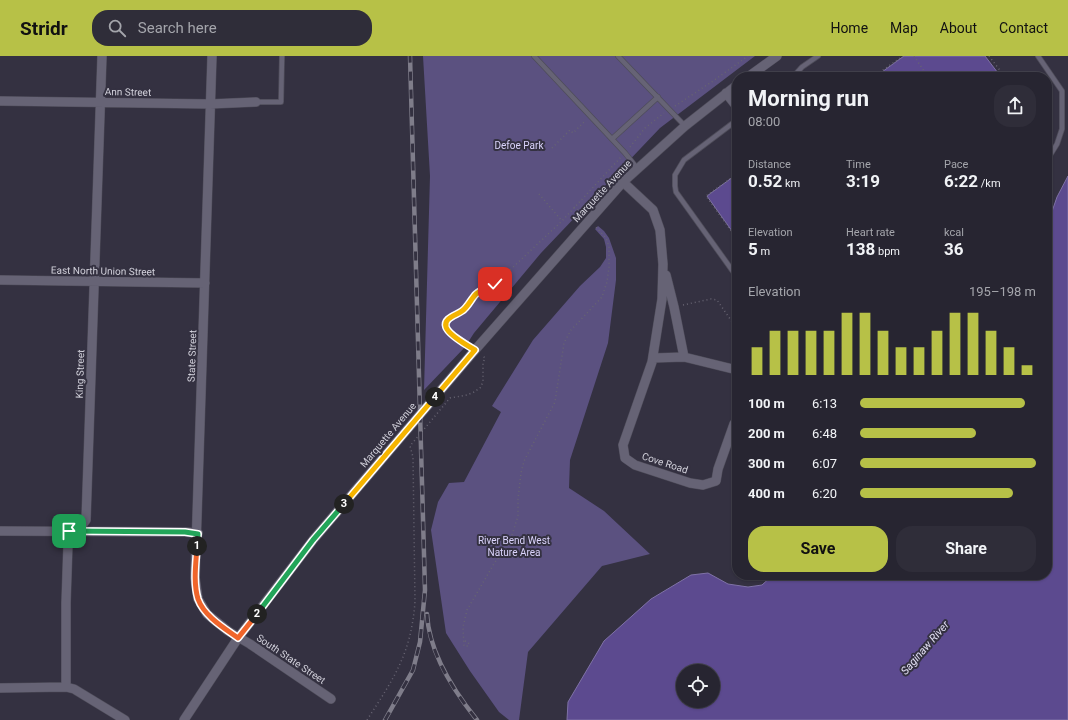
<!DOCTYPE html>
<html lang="en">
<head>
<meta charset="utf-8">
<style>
  body { margin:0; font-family:Roboto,sans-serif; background:#2f2d39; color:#f1f3f6; height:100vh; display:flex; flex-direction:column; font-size:15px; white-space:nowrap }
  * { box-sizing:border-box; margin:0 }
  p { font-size:13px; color:#a4a5ab }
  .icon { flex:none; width:22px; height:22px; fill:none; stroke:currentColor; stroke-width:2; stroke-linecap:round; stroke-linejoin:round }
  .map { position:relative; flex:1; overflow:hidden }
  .side { position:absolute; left:732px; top:16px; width:320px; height:508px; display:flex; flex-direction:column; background:#272531; border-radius:16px; box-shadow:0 1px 3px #0004,0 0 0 1px #43424d }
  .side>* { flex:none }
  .buttons { position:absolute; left:676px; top:608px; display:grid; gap:8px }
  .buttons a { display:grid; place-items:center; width:44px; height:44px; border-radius:50%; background:#272531; box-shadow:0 1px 3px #0004,0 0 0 1px #43424d; font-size:20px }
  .pin { position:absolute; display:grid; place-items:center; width:34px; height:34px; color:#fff; margin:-17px; border-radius:8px; box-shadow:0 2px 6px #0006 }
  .km { position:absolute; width:20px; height:20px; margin:-10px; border-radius:50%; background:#222; color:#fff; font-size:11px; line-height:20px; text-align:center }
  .round { display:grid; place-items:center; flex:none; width:42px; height:42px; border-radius:16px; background:#2f2d39 }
  .head { display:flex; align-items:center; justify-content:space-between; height:68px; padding:0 16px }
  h1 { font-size:22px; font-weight:700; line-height:30px }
  .stats { display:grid; grid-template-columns:repeat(3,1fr); gap:6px; height:68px; padding:4px 16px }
  .stats div { display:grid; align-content:center }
  .stats b { font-size:17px; font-weight:700 }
  .stats small { font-size:11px; font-weight:400 }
  .stats p { font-size:11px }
  .chart { height:112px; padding:8px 16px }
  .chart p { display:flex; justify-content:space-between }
  .chart svg { width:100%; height:72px; margin-top:4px; stroke:#b7c147; stroke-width:6 }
  .cta { display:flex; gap:8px; margin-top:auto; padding:8px 16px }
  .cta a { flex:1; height:46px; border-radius:16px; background:#b7c147; color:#111; font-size:16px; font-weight:700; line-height:46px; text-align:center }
  .cta a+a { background:#2f2d39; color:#f1f3f6 }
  ul { padding:0 16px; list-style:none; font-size:13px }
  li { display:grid; grid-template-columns:64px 48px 1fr; align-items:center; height:30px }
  li i { height:10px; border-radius:5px; background:#b7c147 }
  header { display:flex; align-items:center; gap:24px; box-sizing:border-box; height:56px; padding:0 20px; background:#b7c147; color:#111 }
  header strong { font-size:19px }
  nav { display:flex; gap:22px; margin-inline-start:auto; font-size:14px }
  .search { width:280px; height:36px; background:#2f2d39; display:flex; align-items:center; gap:10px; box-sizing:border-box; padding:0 14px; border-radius:16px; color:#a4a5ab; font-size:15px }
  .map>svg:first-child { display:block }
  .green { fill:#5b5180 }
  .water { fill:#5c4a8f; stroke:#7f72a6; fill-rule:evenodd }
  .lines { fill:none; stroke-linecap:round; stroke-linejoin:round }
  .lane-casing { stroke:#4f4d5a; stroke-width:6 }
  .street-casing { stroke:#4f4d5a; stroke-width:10 }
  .path { stroke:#676472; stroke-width:1.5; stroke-dasharray:1 3; stroke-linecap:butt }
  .lane { stroke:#666375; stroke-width:4.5 }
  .street { stroke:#666375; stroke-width:9 }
  .rail-casing { stroke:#7f7d8a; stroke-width:4.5 }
  .rail { stroke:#343141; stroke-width:3; stroke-dasharray:9; stroke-linecap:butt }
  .split-1-casing { stroke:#fff; stroke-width:8 }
  .split-2-casing { stroke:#fff; stroke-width:8 }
  .split-3-casing { stroke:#fff; stroke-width:8 }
  .split-4-casing { stroke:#fff; stroke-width:8 }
  .split-5-casing { stroke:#fff; stroke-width:8 }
  .split-1 { stroke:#22a559; stroke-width:5 }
  .split-2 { stroke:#f0652b; stroke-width:5 }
  .split-3 { stroke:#22a559; stroke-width:5 }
  .split-4 { stroke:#f5b400; stroke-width:5 }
  .split-5 { stroke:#f5b400; stroke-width:5 }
  .labels { text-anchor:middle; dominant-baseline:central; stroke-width:4; stroke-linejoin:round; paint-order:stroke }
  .street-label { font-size:10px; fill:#d2d1db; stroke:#343141 }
  .park-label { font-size:10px; fill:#dbd4fc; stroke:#343141 }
  .water-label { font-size:11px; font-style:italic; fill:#e2dff3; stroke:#343141 }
</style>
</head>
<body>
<header>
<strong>Stridr</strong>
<div class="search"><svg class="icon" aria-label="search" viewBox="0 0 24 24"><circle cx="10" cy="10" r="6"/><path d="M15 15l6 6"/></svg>Search here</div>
<nav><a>Home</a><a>Map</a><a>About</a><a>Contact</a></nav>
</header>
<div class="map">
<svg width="1068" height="664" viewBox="0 0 1068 664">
  <rect width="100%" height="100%" fill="#343141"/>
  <path class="green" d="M 423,0 L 755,0 L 660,72 L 541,197 L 474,277 L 465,291 L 424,334 L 430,120 Z
    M 598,170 L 604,175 L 609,182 L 616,202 L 616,224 L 608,287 L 570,404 L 569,432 L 604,455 L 650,498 L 602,510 L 528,596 L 519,664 L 509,664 L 499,656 L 470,615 L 446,577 L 431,474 L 438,446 L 449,427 L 464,426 L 501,356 L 492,350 L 533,284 L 580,230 L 600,211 L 606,202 L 606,191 L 604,183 L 595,173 Z"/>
  <path class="water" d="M 904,0 L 985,0 L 1001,21 L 875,21 Z
    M 737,118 L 737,182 L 707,140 Z
    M 1068,120 L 1068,664 L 567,664 L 568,646 L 604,585 L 651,543 L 691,519 L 708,517 L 728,528 L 748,531 L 762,529 L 773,519 L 1047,519 L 1047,170 L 1057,141 ZM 683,615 L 713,615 L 713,645 L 683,645 Z"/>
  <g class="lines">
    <defs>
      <path id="lane" d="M 534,0 L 625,97 L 637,112
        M 618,0 L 685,70
        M 1038,0 L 1062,35 L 1062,73 L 1057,88 L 1047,104
        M 793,21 L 802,11 L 818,0
        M 256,46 L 281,46 L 282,0
        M 737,64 L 684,104 L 675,119 L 675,130 L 676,136 L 737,221
        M 612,83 L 658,41"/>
      <path id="street" d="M 212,0 L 195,522 L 198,543 L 207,558 L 228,575 L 250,588 L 331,643
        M 748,21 L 777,0
        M 726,37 L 737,51
        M 0,45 L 210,48 L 256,46
        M 623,126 L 653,154 L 660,174 L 663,208 L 662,243 L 652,306 L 623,389 L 625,402 L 635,409 L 690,427 L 703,429 L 716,425 L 718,413 L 734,368 L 737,364
        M 666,219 L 674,251 L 684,301
        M 0,224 L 205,227
        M 653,302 L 684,301 L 737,314
        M 0,475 L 185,476 L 198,477
        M 66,631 L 66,547 L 68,488 L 86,464 L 102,0
        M 0,632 L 66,631 L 74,633 L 125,664
        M 184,664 L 238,582 L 313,484 L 475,294 L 623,126 L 685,70 L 737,29"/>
    </defs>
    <use href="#lane" class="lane-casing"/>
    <use href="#street" class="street-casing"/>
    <path class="path" d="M 914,0 L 928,21
      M 989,0 L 1005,21
      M 873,21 L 903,0
      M 675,50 L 713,25 L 748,0
      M 630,91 L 645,72 L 664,57
      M 552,92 L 570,74 L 573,77 L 586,64
      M 737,118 L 706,140 L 737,183
      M 539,138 L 562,165
      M 574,151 L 582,158
      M 683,249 L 711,243 L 717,244 L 737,273
      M 467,288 C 461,284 447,277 446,269 C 444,261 459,258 464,254 C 477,241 476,236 495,228 L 562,165 L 621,101
      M 465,585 L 468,586 L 469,588 L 468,590 L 464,590 L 463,571 L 467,554 L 495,506 L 506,493 L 513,476 L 518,460 L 518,443 L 521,417 L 524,405 L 555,346 L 564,287 L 571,274 L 602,241 L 607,226 L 609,211 L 609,190 L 606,182 L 595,170
      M 367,664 C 394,622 411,598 415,546 L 413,401 L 410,390 L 450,342 L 467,339 L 474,336 L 480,332 L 483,326 L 483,307 L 485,302 L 483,300"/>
    <use href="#lane" class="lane"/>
    <use href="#street" class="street"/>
    <defs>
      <path id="rail" d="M 427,558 C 429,597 453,634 477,664
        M 385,664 L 413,614 L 420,586 L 425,534 L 410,0"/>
    </defs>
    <use href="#rail" class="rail-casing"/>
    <use href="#rail" class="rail"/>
  </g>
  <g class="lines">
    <defs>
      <path id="split-1" d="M 69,475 L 185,476 L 198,478 L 197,490"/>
      <path id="split-2" d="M 197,490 C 196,507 193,526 198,543 C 204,560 224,572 238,582 L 257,558"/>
      <path id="split-3" d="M 257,558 L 313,484 L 344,448"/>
      <path id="split-4" d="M 344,448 L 435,341"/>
      <path id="split-5" d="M 435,341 L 475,294 C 468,290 448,278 446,271 C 443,262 457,259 462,255 C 468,251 471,243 476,238 C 482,233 489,231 495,228"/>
    </defs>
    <use href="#split-1" class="split-1-casing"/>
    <use href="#split-2" class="split-2-casing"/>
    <use href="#split-3" class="split-3-casing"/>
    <use href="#split-4" class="split-4-casing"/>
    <use href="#split-5" class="split-5-casing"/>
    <use href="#split-1" class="split-1"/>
    <use href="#split-2" class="split-2"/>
    <use href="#split-3" class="split-3"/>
    <use href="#split-4" class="split-4"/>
    <use href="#split-5" class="split-5"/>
  </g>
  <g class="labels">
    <g class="street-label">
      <text transform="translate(128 36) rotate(1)">Ann Street</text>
      <text transform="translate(602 135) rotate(-47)">Marquette Avenue</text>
      <text transform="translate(103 215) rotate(1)">East North Union Street</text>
      <text transform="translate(192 300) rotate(-88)">State Street</text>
      <text transform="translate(80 318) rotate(-88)">King Street</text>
      <text transform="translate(388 379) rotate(-50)">Marquette Avenue</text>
      <text transform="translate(665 407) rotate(18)">Cove Road</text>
      <text transform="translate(291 603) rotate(34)">South State Street</text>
    </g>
    <g class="park-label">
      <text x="519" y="89">Defoe Park</text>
      <text x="514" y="484">River Bend West<tspan x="514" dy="12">Nature Area</tspan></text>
    </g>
    <g class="water-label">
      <text transform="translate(925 592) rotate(-49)">Saginaw River</text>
    </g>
  </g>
</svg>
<div class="buttons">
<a><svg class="icon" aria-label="locate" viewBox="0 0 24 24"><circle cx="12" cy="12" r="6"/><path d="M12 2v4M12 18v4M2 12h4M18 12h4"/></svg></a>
</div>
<div class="pin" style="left:69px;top:475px;background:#1e9e55"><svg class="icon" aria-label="arrive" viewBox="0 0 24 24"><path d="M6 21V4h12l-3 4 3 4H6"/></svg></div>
<div class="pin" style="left:495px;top:228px;background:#d93025"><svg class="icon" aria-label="check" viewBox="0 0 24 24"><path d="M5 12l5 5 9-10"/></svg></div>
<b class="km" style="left:197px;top:490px">1</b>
<b class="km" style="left:257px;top:558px">2</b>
<b class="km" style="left:344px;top:448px">3</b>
<b class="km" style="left:435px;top:341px">4</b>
<section class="side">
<div class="head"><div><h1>Morning run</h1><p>08:00</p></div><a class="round"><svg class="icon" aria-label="share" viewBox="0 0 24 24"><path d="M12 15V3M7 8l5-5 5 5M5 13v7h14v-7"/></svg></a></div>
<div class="stats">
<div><p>Distance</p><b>0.52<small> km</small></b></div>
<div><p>Time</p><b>3:19</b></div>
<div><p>Pace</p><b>6:22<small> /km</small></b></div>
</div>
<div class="stats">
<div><p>Elevation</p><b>5<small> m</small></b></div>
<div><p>Heart rate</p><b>138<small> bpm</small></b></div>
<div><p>kcal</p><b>36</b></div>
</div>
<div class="chart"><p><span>Elevation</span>195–198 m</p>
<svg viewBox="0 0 160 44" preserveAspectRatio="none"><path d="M5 44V27M15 44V17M25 44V17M35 44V17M45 44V17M55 44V6M65 44V6M75 44V17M85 44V27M95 44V27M105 44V17M115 44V6M125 44V6M135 44V17M145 44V27M155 44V38"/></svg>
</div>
<ul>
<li><b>100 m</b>6:13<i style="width:94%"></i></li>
<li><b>200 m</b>6:48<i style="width:66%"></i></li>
<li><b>300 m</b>6:07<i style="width:100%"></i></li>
<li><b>400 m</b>6:20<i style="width:87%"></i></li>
</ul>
<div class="cta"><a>Save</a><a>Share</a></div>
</section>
</div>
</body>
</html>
